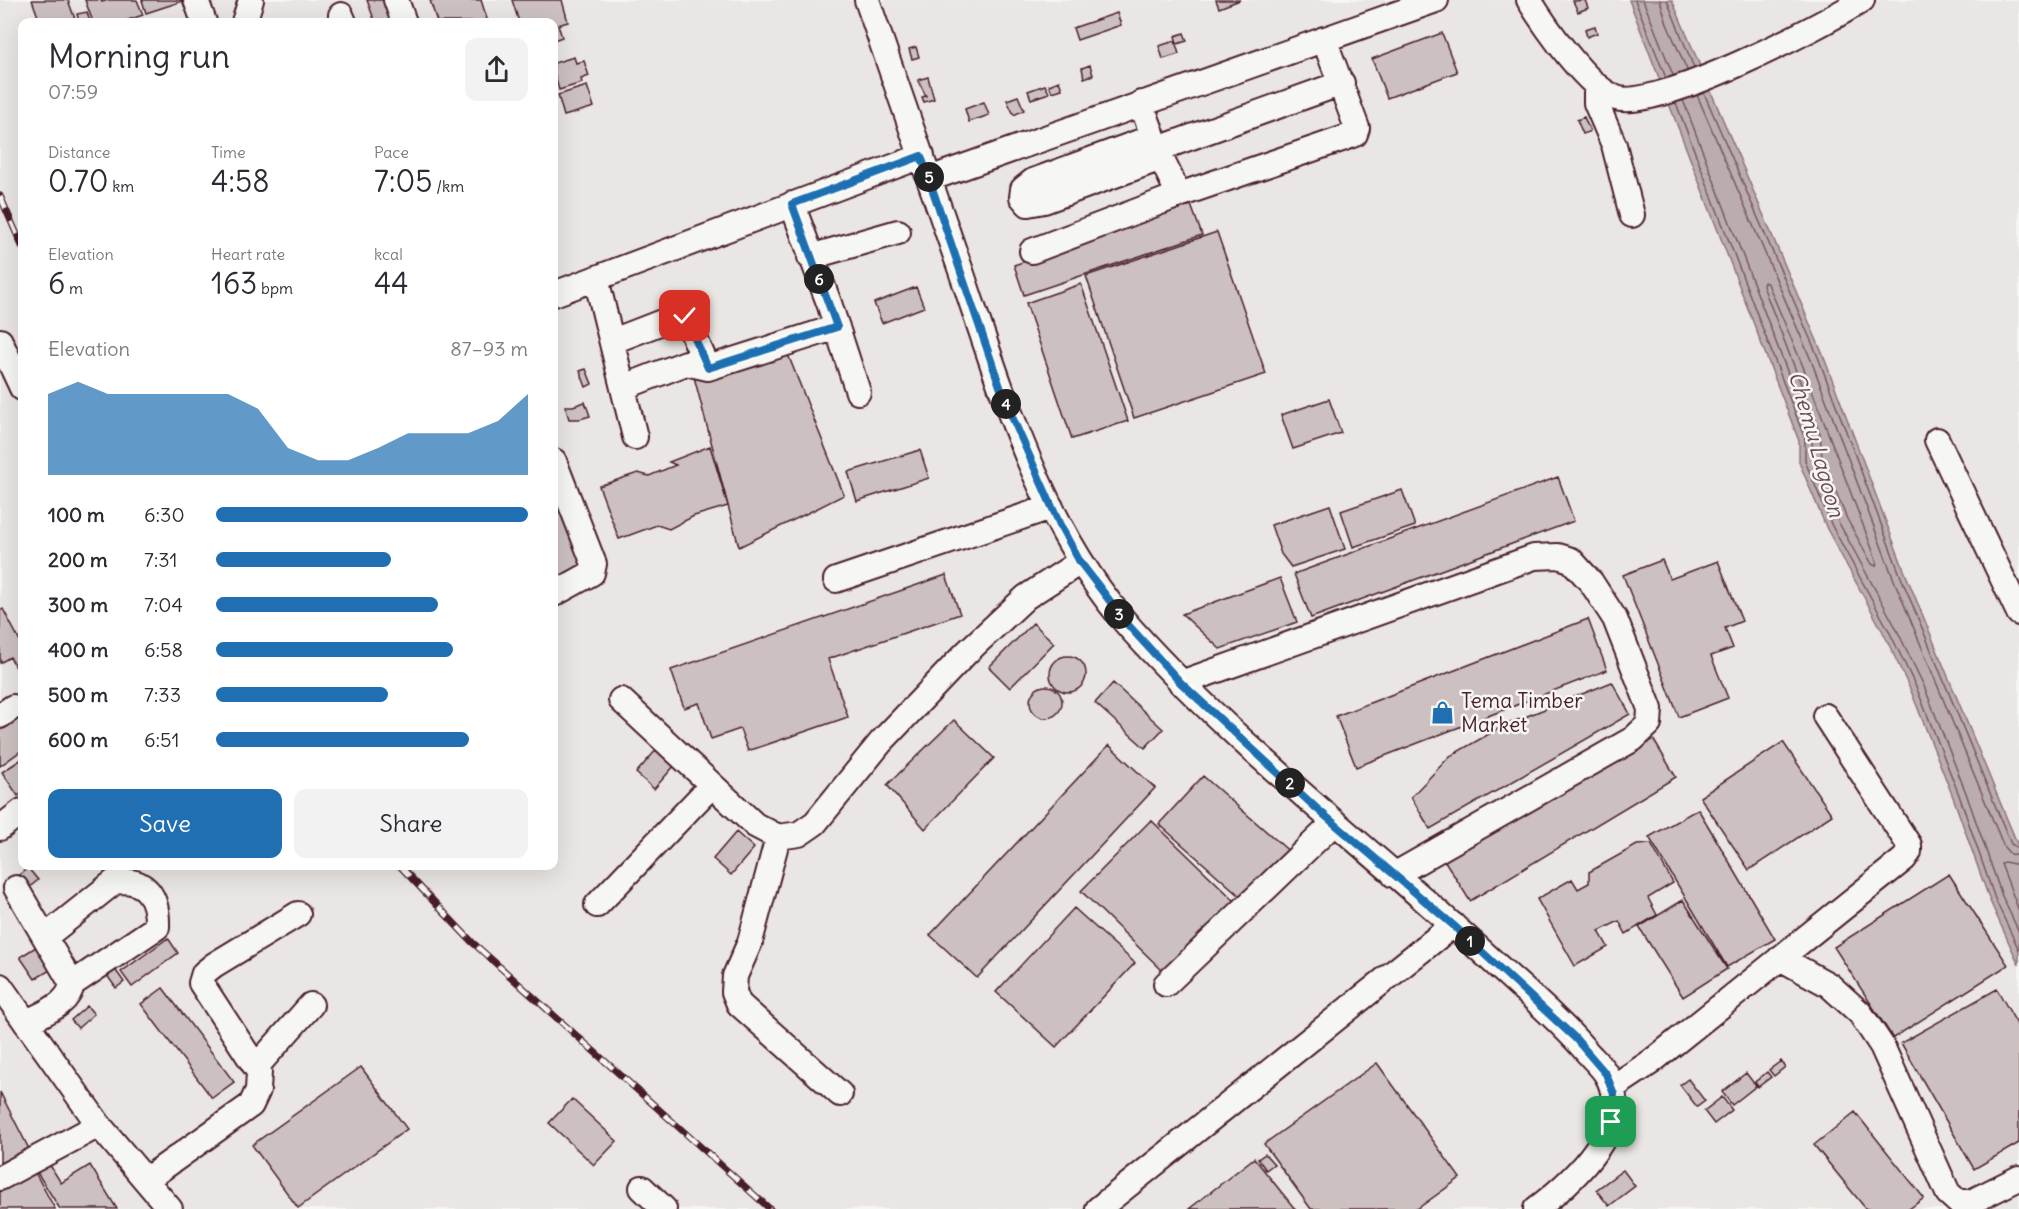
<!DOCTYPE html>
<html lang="en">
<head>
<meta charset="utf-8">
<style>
  body { margin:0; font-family:Delius,sans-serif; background:#f2f2f3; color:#2b2b33; height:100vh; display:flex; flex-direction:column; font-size:22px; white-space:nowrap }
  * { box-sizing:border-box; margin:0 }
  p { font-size:20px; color:#7c7c81 }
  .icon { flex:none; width:33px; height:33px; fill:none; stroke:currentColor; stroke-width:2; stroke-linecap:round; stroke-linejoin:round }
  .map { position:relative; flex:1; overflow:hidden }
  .details { position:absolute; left:18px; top:18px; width:540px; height:852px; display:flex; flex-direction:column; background:#fff; border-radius:12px; box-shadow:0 6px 24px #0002 }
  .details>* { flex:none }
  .pin { position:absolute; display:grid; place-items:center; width:51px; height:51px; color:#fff; margin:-26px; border-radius:12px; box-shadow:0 3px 9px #0006 }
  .km { position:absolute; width:30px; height:30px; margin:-15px; border-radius:50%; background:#222; color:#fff; font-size:16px; line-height:30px; text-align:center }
  .round { display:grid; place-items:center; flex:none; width:63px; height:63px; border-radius:12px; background:#f2f2f3 }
  .overview { display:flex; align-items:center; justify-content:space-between; height:102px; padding:0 30px }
  h1 { font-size:33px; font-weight:600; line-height:45px }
  .metrics { display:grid; grid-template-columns:repeat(3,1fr); gap:9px; height:102px; padding:6px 30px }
  .metrics div { display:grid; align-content:center }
  .metrics b { font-size:30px; font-weight:600 }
  .metrics small { font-size:16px; font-weight:400 }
  .metrics p { font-size:16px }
  .chart { height:168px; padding:12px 30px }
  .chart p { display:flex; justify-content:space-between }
  .chart svg { width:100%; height:108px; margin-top:6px; fill:#1f6fb2; opacity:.7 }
  .button { display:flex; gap:12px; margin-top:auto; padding:12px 30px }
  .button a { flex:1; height:69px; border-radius:12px; background:#1f6fb2; color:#fff; font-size:24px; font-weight:600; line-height:69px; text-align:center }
  .button a+a { background:#f2f2f3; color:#2b2b33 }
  ul { padding:0 30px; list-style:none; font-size:20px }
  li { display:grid; grid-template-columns:96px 72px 1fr; align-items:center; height:45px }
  li i { height:15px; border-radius:8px; background:#1f6fb2 }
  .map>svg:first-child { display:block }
  .built { fill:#e9e6e3; fill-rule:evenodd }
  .water { fill:#bbadae; stroke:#8e747a; stroke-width:1.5 }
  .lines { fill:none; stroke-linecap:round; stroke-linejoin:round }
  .shore { stroke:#77585f; stroke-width:1.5 }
  .building { fill:#ccc1c0; stroke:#4a1f2b; stroke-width:1.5 }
  .minor-casing { stroke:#4a1f2b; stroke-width:28 }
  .minor { stroke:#f6f6f2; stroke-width:24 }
  .rail-casing { stroke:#4a1f2b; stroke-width:7 }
  .rail { stroke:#f6f6f2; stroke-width:4.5; stroke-dasharray:14; stroke-linecap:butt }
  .route-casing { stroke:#fff; stroke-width:12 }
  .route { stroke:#1f6fb2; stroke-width:8 }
  .labels { text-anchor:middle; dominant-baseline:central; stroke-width:5; stroke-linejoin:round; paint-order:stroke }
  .poi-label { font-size:21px; fill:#4a1f2b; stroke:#f6f6f2; text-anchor:start }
  .water-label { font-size:22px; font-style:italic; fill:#6c4a52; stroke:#f6f6f2 }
</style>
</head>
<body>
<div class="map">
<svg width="2019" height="1209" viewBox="0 0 2019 1209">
  <rect width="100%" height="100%" fill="#f6f6f2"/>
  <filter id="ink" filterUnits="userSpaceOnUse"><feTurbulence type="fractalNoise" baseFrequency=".0167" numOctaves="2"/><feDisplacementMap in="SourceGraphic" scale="12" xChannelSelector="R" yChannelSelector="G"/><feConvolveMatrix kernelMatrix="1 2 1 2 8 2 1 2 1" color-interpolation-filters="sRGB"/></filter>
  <g filter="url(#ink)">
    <path class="built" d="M 0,0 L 1629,0 L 1799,441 L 1799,462 L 1827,529 L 1883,632 L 1911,691 L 1953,797 L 1990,901 L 2019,965 L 2019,1209 L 0,1209 ZM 22,22 L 554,22 L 554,866 L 22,866 Z
      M 1672,0 L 2019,0 L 2019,848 L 1906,575 L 1823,355 Z"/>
    <path class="water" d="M 1629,0 L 1672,0 L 1823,355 L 1906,575 L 2019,848 L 2019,965 L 1990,901 L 1953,797 L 1911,691 L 1883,632 L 1827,529 L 1799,462 L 1799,441 Z"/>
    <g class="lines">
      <path class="shore" d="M 1635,0 L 1666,78
        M 1643,0 L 1673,75
        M 1660,0 L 1667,24 L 1687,70
        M 1667,0 L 1694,68
        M 1704,93 L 1818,357 L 1901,577 L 2011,844 L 2019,849
        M 1697,95 L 1811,360 L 1894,580 L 2004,847 L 2010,854 L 2019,856
        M 1683,100 L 1812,436 L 1813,459 L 1839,523 L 1895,626 L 1924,686 L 1966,793 L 2002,896 L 2019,932
        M 1676,103 L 1805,439 L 1805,461 L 1832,526 L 1888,629 L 1917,689 L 1959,795 L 1995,899 L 2019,950
        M 1764,282 L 1768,284 L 1802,364 L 1877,562 L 1876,566 L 1872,564 L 1847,519 L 1822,458 L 1820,433 L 1763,286 Z
        M 2019,865 L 2004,862 L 2001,864 L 2019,911"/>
    </g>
    <path class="building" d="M 32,0 L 68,0 L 76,22 L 40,22 Z
      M 85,0 L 101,0 L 102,2 L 108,0 L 137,0 L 143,15 L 122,22 L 93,22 Z
      M 142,0 L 186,0 L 146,13 Z
      M 367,0 L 388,0 L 396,22 L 375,22 Z
      M 430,0 L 481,0 L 488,22 L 437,22 Z
      M 512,0 L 562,0 L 568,22 L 558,25 L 562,37 L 554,40 L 554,22 L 519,22 Z
      M 1216,0 L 1240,0 L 1219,8 Z
      M 1585,0 L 1588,8 L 1578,12 L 1573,1 Z
      M 87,12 L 90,22 L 79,22 L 77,14 Z
      M 1117,13 L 1121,25 L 1077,40 L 1073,28 Z
      M 1595,26 L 1597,33 L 1587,37 L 1585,29 Z
      M 1184,33 L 1187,41 L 1177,44 L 1175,36 Z
      M 1442,33 L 1457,72 L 1387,98 L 1372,59 Z
      M 1175,41 L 1179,54 L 1163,59 L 1159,46 Z
      M 916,47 L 919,57 L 912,59 L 909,49 Z
      M 574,57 L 576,63 L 584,61 L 589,76 L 581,79 L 582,83 L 559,90 L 554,72 L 554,63 Z
      M 1090,65 L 1093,75 L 1084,78 L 1082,68 Z
      M 928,77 L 934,99 L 924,102 L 922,97 L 926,96 L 918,80 Z
      M 1059,81 L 1062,89 L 1052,92 L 1049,85 Z
      M 1045,85 L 1049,93 L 1031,99 L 1028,91 Z
      M 587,86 L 594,107 L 564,116 L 558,95 Z
      M 1018,96 L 1024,110 L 1014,115 L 1007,100 Z
      M 984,102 L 989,115 L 969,122 L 965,109 Z
      M 1584,117 L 1590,131 L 1583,134 L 1577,120 Z
      M 1191,205 L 1202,235 L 1024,295 L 1014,265 Z
      M 1217,232 L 1266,374 L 1134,418 L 1086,276 Z
      M 1081,284 L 1128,421 L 1072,439 L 1026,303 Z
      M 916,287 L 924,307 L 882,323 L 874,303 Z
      M 787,352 L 844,495 L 739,547 L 694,377 Z
      M 586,369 L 592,384 L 586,387 L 580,371 Z
      M 1329,399 L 1341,433 L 1293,449 L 1281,415 Z
      M 585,402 L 590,416 L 580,419 L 569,419 L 565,406 L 573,406 Z
      M 710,446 L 728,506 L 694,516 L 669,529 L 657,525 L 619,539 L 599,486 L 638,473 L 649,476 L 676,465 L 669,462 Z
      M 920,450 L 929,478 L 857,501 L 848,472 Z
      M 554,477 L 591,564 L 554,579 Z
      M 1558,477 L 1574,521 L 1311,618 L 1294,574 Z
      M 1402,490 L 1415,526 L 1353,547 L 1341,511 Z
      M 1330,505 L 1345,549 L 1291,567 L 1281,554 L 1271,525 Z
      M 1662,560 L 1670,579 L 1718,561 L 1742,621 L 1725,628 L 1733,648 L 1711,656 L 1728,698 L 1679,717 L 1623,575 Z
      M 946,575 L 960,614 L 828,659 L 848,717 L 748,751 L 740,729 L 711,739 L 699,703 L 684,708 L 671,670 Z
      M 1280,578 L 1297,622 L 1220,649 L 1182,614 Z
      M 3,609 L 22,645 L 22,666 L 17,669 L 10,657 L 0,663 L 0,611 Z
      M 1588,619 L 1607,670 L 1356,767 L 1336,716 Z
      M 1033,623 L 1054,643 L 1010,688 L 989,667 Z
      M1050 674a18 18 0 1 1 36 0a18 18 0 1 1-36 0Z
      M 1612,682 L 1630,714 L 1430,829 L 1411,797 L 1450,756 L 1505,725 Z
      M 1113,683 L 1163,729 L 1145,748 L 1095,703 Z
      M1030 702a16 16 0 1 1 32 0a16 16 0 1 1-32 0Z
      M 18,714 L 22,721 L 22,750 L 0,766 L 0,726 Z
      M 954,720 L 994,758 L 925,829 L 887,785 Z
      M 1650,734 L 1676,777 L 1470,901 L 1443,858 Z
      M 1783,742 L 1832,815 L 1749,870 L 1700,797 Z
      M 1109,745 L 1155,788 L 977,978 L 930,935 Z
      M 657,749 L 675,765 L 654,789 L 636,773 Z
      M 22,759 L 22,793 L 18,796 L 2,772 Z
      M 1203,776 L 1292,854 L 1248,903 L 1159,824 Z
      M 1698,809 L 1775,939 L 1727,967 L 1649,837 Z
      M 1151,820 L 1238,904 L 1168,976 L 1081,891 Z
      M 736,832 L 754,848 L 731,875 L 713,859 Z
      M 1651,844 L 1673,883 L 1648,898 L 1657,915 L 1626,934 L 1619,921 L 1599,931 L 1608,947 L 1575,966 L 1537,899 L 1572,879 L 1578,889 L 1589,883 L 1589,872 L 1637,845 Z
      M 28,868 L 38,880 L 25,891 L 15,878 Z
      M 1949,874 L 2008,965 L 1893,1038 L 1834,947 Z
      M 1683,900 L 1727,969 L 1683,997 L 1639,927 Z
      M 1074,908 L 1135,963 L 1056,1047 L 996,992 Z
      M 168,938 L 178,953 L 132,987 L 121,972 Z
      M 42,943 L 57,966 L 35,979 L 20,957 Z
      M 114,968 L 124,982 L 116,988 L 106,974 Z
      M 163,988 L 234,1082 L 212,1098 L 141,1004 Z
      M 1997,989 L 2019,1028 L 2019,1143 L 1974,1169 L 1901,1043 Z
      M 87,1006 L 94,1014 L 78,1028 L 71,1020 Z
      M 1781,1061 L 1785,1067 L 1774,1076 L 1769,1070 Z
      M 1377,1063 L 1460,1178 L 1417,1209 L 1311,1209 L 1264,1144 Z
      M 361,1067 L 407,1129 L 298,1208 L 252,1145 Z
      M 1767,1072 L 1771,1077 L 1758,1087 L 1755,1082 Z
      M 1746,1073 L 1756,1086 L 1732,1105 L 1722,1092 Z
      M 1688,1079 L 1705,1101 L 1697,1107 L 1680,1085 Z
      M 0,1092 L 29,1149 L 0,1163 Z
      M 1722,1097 L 1732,1110 L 1714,1124 L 1704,1111 Z
      M 572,1099 L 617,1141 L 594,1165 L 549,1123 Z
      M 1855,1112 L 1924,1198 L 1909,1209 L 1866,1209 L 1814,1145 Z
      M 1265,1154 L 1274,1164 L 1266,1170 L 1258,1159 Z
      M 1254,1158 L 1295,1209 L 1189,1209 Z
      M 46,1159 L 61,1183 L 90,1165 L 117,1209 L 60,1209 L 33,1166 Z
      M 32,1167 L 55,1209 L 0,1209 L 0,1184 Z
      M 1623,1170 L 1635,1186 L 1609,1206 L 1596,1190 Z"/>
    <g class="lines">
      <defs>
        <path id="minor" d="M 196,0 L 204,22
          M 396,0 L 404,22
          M 867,0 C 898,90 930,181 961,271 C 1003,395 1043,531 1132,630 C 1240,750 1370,848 1488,957 C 1521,988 1557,1017 1586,1051 C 1592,1058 1601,1066 1606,1074 C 1637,1123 1572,1182 1536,1209
          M 1529,0 C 1545,26 1587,87 1616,98 C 1655,112 1824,25 1862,0
          M 341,15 L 344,22
          M 244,22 L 251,0
          M 1596,86 L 1596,103 L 1614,145 L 1632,215
          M 1141,103 L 1161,158 L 1179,195 L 1342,139 L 1355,134 L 1357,128 L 1324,39
          M 1153,137 L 1033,181 L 1023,189 L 1022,197 L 1028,204 L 1044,201 L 1161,158
          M 1158,149 L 1342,83
          M 929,179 L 1436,0
          M 792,204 L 829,303 L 858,392
          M 1032,251 L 1179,195
          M 810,257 L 898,232
          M 596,278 L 635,437
          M 554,294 L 922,156
          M 0,341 L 22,388
          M 613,341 L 680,315 L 685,316 L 708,368
          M 624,387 L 686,363 L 708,368 L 837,327
          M 1937,440 L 2019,613
          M 554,461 L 594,564 L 592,573 L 554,594
          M 836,580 L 1051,507
          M 1181,683 L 1534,557 L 1558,556 L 1571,560 L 1591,582 L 1615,619 L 1650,709 L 1649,724 L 1633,739 L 1394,875
          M 621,700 L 755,825 L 778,837 L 799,834 L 815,823 L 881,742 L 966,653 L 1026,597 L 1080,562
          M 0,716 L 13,707
          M 0,828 L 22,811
          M 778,837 L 750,942 L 735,976 L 734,992 L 739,1004 L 840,1094
          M 16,888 L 72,984 C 69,1005 43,1013 26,1023
          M 597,905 L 712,785
          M 45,937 L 114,882 C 146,877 158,897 157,927 L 72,984
          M 1780,958 L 1829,985 L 1860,1013 L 1882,1046 L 1948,1193 L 1958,1202 L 1971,1202 L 2019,1178
          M 1166,984 L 1334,823
          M 0,986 L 99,1125 L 170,1209
          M 256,1067 L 311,1005
          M 1612,1088 L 1651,1062 L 1904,859 L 1909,852 L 1909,845 L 1825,716
          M 0,1178 L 99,1125
          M 147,1179 L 251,1105 L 258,1090 L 259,1072 L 201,983 L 204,973 L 214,965 L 298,914
          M 642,1188 L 664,1209
          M 1098,1209 L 1453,925"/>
      </defs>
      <use href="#minor" class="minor-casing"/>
      <use href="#minor" class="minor"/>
      <defs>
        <path id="rail" d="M 0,196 L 22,246
          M 400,866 L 472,942 L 770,1209"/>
      </defs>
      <use href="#rail" class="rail-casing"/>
      <use href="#rail" class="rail"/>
    </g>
  </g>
  <g class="lines" filter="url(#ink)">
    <defs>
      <path id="route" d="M 685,316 L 708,368 L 837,327 L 792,204 L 921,156 L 1005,401 L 1060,525 L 1080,562 L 1129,626 L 1181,683 L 1315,807 L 1453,925 L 1575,1038 L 1606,1074 L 1614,1094 L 1611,1122"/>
    </defs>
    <use href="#route" class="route-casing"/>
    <use href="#route" class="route"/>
  </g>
  <defs>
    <symbol id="shop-bare" viewBox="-9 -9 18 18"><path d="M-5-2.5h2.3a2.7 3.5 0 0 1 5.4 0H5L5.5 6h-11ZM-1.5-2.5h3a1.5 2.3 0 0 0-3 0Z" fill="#1f6fb2" stroke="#f6f6f2" stroke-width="2.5" paint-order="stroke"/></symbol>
  </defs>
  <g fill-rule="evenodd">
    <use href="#shop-bare" x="1426" y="696" width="33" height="33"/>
  </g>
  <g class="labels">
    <g class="poi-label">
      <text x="1461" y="700">Tema Timber<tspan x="1461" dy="24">Market</tspan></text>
    </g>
    <g class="water-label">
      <text transform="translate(1817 444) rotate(74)">Chemu Lagoon</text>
    </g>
  </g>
</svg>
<div class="pin" style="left:1611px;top:1122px;background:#1e9e55"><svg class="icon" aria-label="arrive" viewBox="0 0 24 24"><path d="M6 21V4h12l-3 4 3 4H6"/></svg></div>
<div class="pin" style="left:685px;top:316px;background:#d93025"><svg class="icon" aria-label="check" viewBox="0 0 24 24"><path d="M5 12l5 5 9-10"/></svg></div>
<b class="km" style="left:1470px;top:941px">1</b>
<b class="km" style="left:1290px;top:783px">2</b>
<b class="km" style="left:1119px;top:614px">3</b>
<b class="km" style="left:1006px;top:404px">4</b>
<b class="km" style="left:929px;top:177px">5</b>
<b class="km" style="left:819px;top:279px">6</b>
<section class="details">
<div class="overview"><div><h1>Morning run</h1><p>07:59</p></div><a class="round"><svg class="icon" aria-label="share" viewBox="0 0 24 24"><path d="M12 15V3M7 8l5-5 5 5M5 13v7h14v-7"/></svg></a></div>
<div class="metrics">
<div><p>Distance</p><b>0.70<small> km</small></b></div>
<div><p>Time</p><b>4:58</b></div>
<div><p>Pace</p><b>7:05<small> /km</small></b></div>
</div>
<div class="metrics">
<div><p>Elevation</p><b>6<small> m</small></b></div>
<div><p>Heart rate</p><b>163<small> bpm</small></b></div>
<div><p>kcal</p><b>44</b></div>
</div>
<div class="chart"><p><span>Elevation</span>87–93 m</p>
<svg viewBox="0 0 160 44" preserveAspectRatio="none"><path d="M0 44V11L10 6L20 11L30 11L40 11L50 11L60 11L70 17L80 33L90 38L100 38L110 33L120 27L130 27L140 27L150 22L160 11V44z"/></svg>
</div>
<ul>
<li><b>100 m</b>6:30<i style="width:100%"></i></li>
<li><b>200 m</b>7:31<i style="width:56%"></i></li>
<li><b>300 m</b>7:04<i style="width:71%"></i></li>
<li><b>400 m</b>6:58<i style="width:76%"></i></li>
<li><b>500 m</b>7:33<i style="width:55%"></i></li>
<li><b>600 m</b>6:51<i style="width:81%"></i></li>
</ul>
<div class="button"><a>Save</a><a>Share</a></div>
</section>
</div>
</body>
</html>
